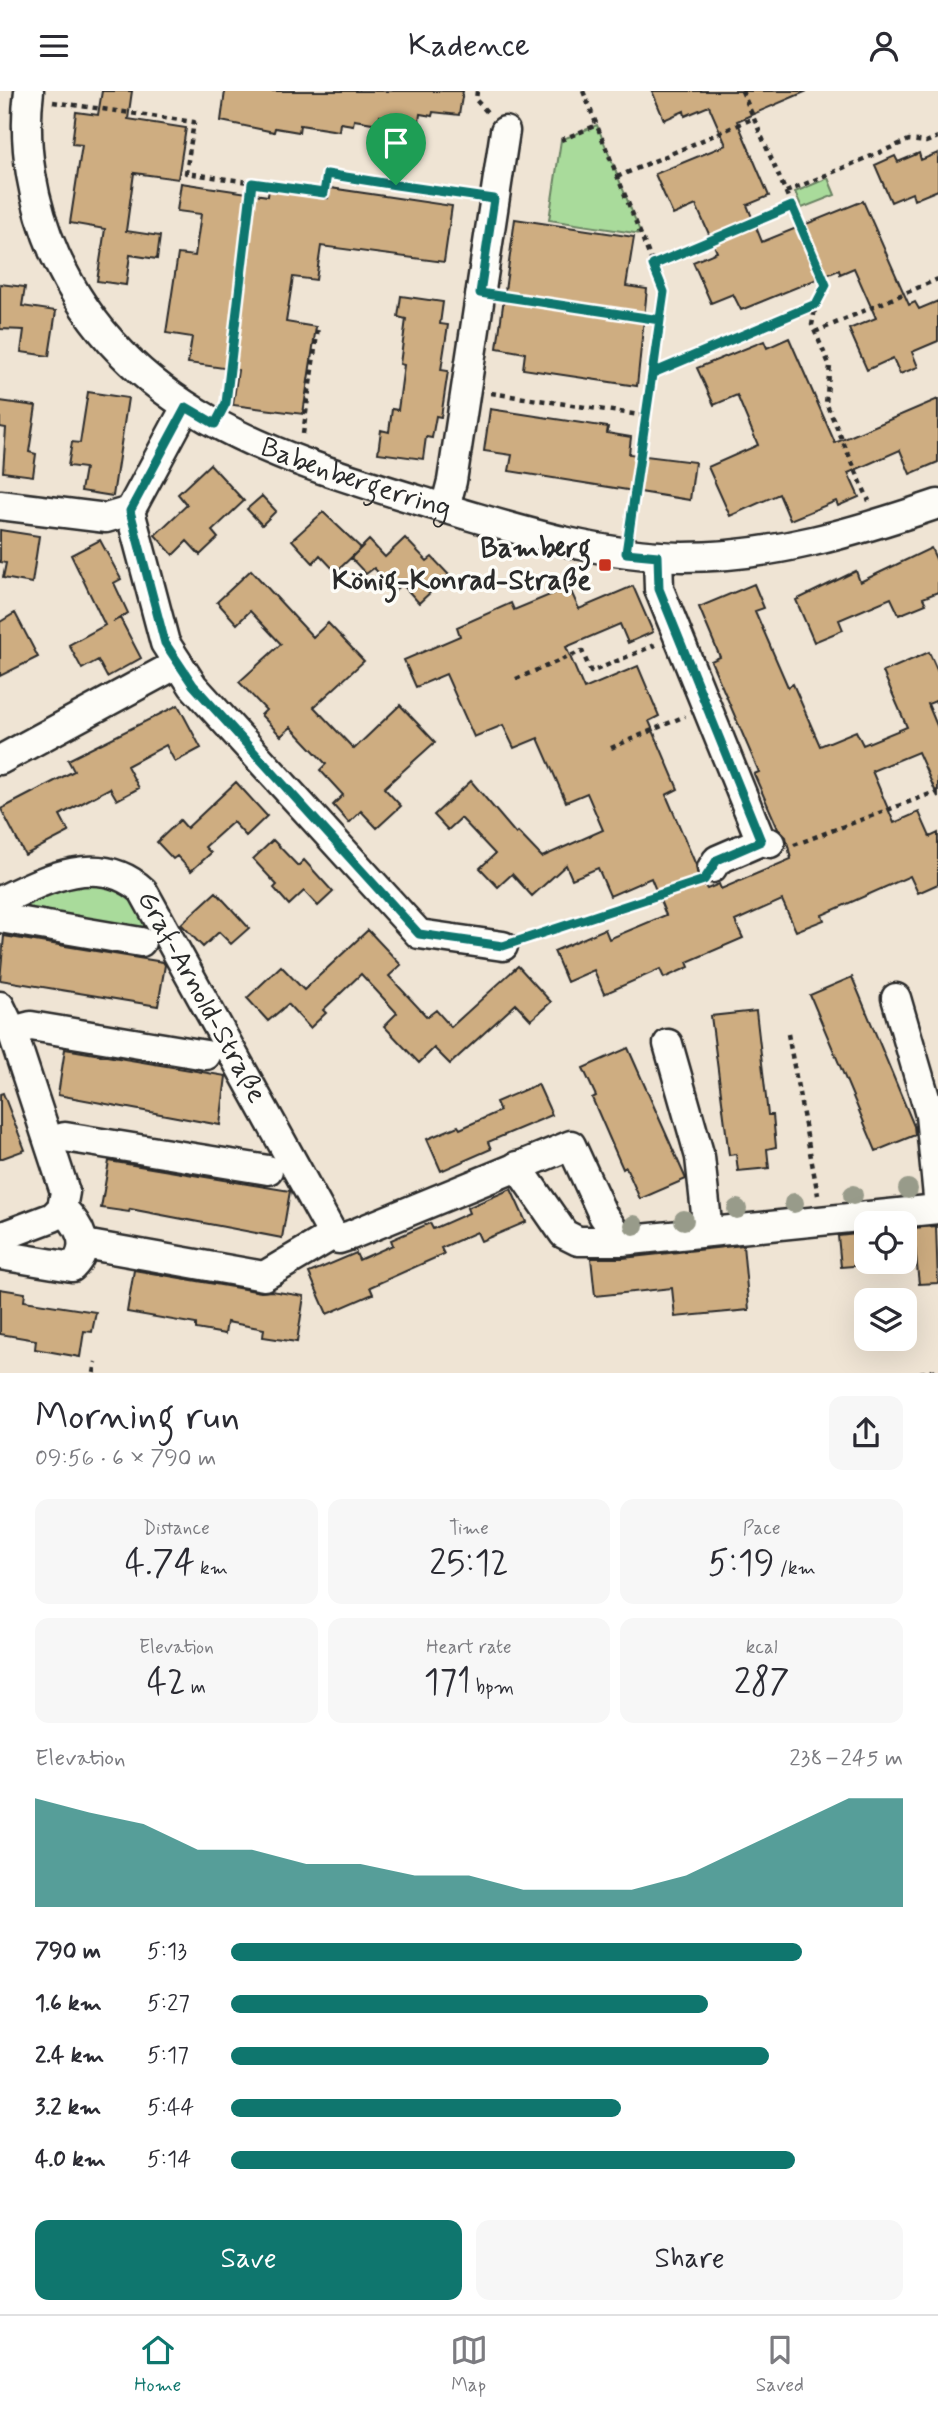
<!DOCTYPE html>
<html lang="en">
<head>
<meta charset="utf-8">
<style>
  body { margin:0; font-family:Mynerve,sans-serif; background:#f7f7f7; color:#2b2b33; height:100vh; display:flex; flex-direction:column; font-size:26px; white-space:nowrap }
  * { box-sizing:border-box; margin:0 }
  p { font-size:23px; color:#7c7c81 }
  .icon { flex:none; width:38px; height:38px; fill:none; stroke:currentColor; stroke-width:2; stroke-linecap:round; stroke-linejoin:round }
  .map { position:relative; height:1282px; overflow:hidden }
  .sheet { display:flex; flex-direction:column; background:#fff; flex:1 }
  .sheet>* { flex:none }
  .controls { position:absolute; left:854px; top:1120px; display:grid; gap:14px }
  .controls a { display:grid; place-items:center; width:63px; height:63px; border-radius:14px; background:#fff; box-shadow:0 7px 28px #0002; font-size:35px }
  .pin { position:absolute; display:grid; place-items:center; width:60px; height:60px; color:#fff; margin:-72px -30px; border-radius:50% 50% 50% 0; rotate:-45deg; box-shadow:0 0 7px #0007 }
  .pin .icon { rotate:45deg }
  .round { display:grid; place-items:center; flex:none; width:74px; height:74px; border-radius:14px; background:#f7f7f7 }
  .overview { display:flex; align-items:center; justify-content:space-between; height:119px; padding:0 35px }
  h1 { font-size:38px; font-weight:600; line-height:52px }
  .figures { display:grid; grid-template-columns:repeat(3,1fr); gap:10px; height:119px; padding:7px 35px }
  .figures div { display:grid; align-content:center; border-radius:14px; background:#f7f7f7; text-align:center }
  .figures b { font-size:35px; font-weight:600 }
  .figures small { font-size:19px; font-weight:400 }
  .figures p { font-size:19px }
  .chart { height:196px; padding:14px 35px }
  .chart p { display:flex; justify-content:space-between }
  .chart svg { width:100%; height:126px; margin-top:7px; fill:#0f766e; opacity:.7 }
  .action { display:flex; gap:14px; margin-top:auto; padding:14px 35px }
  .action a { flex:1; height:80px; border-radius:14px; background:#0f766e; color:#fff; font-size:28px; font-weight:600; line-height:80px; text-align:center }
  .action a+a { background:#f7f7f7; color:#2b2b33 }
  ul { padding:0 35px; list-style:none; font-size:23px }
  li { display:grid; grid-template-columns:112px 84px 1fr; align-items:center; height:52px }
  li i { height:18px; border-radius:9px; background:#0f766e }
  header { display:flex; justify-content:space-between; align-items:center; height:91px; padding:0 35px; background:#fff; font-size:32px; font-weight:600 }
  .tab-bar { display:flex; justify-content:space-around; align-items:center; height:98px; border-top:2px solid #e1e1e2; background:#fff; font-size:19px; color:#7c7c81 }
  .tab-bar a { display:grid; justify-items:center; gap:4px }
  .tab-bar .current { color:#0f766e }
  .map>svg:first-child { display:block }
  .green { fill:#a9db9b; stroke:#6a8363; stroke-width:2 }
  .building { fill:#cead81; stroke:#2b2b2b; stroke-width:2 }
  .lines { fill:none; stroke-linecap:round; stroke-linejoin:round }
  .minor-casing { stroke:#2b2b2b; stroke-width:33 }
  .path { stroke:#2b2b2b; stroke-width:4.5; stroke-dasharray:5 5; stroke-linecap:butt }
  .minor { stroke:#fdfcf7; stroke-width:28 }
  .tree { fill:#989b8a }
  .route-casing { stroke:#fff; stroke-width:14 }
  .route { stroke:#0f766e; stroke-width:9 }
  .poi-dot { fill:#c8321e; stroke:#fdfcf7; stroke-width:2.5 }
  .labels { text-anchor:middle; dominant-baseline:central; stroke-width:7; stroke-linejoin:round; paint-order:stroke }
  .street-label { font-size:28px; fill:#2b2b2b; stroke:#fdfcf7 }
  .poi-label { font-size:28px; font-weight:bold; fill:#2b2b2b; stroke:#fdfcf7; text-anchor:end }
</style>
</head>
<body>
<header><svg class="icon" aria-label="menu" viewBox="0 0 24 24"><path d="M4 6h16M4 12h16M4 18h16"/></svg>Kadence<svg class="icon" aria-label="person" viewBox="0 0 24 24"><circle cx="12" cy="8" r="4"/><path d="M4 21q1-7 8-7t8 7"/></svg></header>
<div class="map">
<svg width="938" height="1282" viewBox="0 0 938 1282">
  <rect width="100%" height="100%" fill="#efe4d4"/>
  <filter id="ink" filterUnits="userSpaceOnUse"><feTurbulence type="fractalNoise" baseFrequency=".0143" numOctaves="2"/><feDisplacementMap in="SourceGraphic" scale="14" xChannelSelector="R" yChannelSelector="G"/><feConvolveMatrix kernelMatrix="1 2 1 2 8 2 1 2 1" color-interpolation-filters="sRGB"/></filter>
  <g filter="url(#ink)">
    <path class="green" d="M 597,34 L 641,143 L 549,129 L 561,49 Z
      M 828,87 L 835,104 L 802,117 L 795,101 Z
      M 83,786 L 128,797 L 149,829 L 140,840 L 8,820 Z"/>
    <path class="building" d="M 102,0 L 132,0 L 128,28 L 186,37 L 178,88 L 134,82 L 126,140 L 160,145 L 157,168 L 130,164 L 126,194 L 97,190 L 105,138 L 70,132 L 82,54 L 72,53 L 76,21 L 98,24 Z
      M 225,0 L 463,0 L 459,24 L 433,21 L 432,25 L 420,23 L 419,31 L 380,25 L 379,33 L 354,29 L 353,34 L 340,32 L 339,40 L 300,34 L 299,41 L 275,37 L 274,41 L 221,30 Z
      M 652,0 L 807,0 L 737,30 L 769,105 L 747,114 L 762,151 L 863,110 L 909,214 L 915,211 L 919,218 L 938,210 L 938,250 L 912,261 L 918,276 L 900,283 L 893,267 L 867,279 L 849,238 L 876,227 L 854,177 L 840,183 L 839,179 L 741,219 L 733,203 L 711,212 L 693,171 L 717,161 L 696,114 L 673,124 L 655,83 L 726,54 L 709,15 L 685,25 L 684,20 L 664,29 Z
      M 919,62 L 921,69 L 938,62 L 938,99 L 914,109 L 912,102 L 891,111 L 875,74 L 895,65 L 898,71 Z
      M 181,92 L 268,105 L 269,98 L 328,107 L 330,97 L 452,115 L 444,171 L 321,155 L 316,189 L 293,186 L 286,231 L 316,236 L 303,323 L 233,314 L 238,279 L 188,272 L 192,246 L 166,242 L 178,163 L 195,165 L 201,123 L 177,120 Z
      M 515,128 L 634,146 L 626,195 L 647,198 L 637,295 L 523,278 L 525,262 L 497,257 Z
      M 0,193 L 25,196 L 22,215 L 56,220 L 49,265 L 21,261 L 24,239 L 0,238 Z
      M 401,205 L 443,211 L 440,233 L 448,234 L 441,279 L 448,280 L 441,326 L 436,325 L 432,347 L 426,346 L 423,368 L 378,362 L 381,339 L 389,341 L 392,318 L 398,319 L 401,297 L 404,274 L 400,273 L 406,228 L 398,226 Z
      M 789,247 L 835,352 L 938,308 L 938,371 L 910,383 L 900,359 L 848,382 L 859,406 L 838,415 L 836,410 L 790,429 L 779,403 L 730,425 L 708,376 L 758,354 L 737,304 L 714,314 L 697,277 L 764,250 L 767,257 Z
      M 88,301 L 128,307 L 113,405 L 81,400 L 85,377 L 68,375 L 72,351 L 80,352 Z
      M 0,310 L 36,315 L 29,361 L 36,363 L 33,385 L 3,381 L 6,337 L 0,336 Z
      M 490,318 L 608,336 L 607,342 L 631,346 L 629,363 L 695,371 L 690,409 L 509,380 L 512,364 L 484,360 Z
      M 210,373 L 244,410 L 212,440 L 218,447 L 200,464 L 187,450 L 173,464 L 155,444 L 187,414 L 178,403 Z
      M 262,405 L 276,420 L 262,434 L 247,418 Z
      M 323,421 L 361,457 L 369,449 L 385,466 L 405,447 L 427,470 L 432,466 L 449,484 L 419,512 L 402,493 L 395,499 L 374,477 L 366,483 L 351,467 L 361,457 L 336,481 L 320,464 L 313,472 L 292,449 Z
      M 0,439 L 39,445 L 32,492 L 3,487 L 6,472 L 0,471 Z
      M 100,449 L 121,488 L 114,492 L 128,522 L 113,531 L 120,527 L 141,567 L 107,586 L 98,569 L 82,578 L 69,554 L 105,534 L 71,464 Z
      M 931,457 L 938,472 L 938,501 L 923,507 L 926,513 L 899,524 L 891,507 L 839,529 L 843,539 L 814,551 L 796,509 L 856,480 L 860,491 Z
      M 251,479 L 313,546 L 328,532 L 364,570 L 314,616 L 354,658 L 400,614 L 435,651 L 384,697 L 401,715 L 377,737 L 361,720 L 349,732 L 333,714 L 343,704 L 320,679 L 326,673 L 291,636 L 281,645 L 261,624 L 266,619 L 239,591 L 281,553 L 250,520 L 237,533 L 217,511 Z
      M 754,493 L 764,517 L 755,520 L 788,596 L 793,593 L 820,655 L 856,640 L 863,654 L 907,636 L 883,581 L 929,561 L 938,581 L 938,609 L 928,613 L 938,637 L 938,706 L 918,661 L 872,680 L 894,732 L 919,721 L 930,746 L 938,742 L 938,793 L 918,802 L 910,785 L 822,824 L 824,829 L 796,840 L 782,809 L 735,830 L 743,847 L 687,871 L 689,876 L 664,887 L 660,878 L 604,903 L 594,879 L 567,891 L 554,860 L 605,838 L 609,848 L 666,824 L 651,787 L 610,805 L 598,777 L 572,788 L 566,774 L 532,805 L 512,783 L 498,796 L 480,777 L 495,763 L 461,727 L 448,739 L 434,724 L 471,690 L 516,743 L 518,741 L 542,766 L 603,739 L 587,702 L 566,711 L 538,647 L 514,657 L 503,634 L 474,646 L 446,583 L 416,596 L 404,569 L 460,545 L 457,536 L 511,512 L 514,519 L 569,496 L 579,518 L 633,495 L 653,541 L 628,552 L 620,533 L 566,556 L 584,598 L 638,575 L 659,625 L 649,630 L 678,698 L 666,704 L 696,774 L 698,785 L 707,798 L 719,793 L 721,798 L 791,768 L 786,746 L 778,738 L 754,683 L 759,681 L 711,570 L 720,566 L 699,516 Z
      M 15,522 L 38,566 L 0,585 L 0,531 Z
      M 178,614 L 201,657 L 175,671 L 166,654 L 127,675 L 139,697 L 117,709 L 110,697 L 60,724 L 69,741 L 25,764 L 1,718 L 74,680 L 68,669 Z
      M 236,691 L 267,725 L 246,745 L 233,731 L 205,756 L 211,762 L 191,780 L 177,765 L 173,768 L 157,751 L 180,729 L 187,737 Z
      M 273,749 L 298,775 L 304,769 L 333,801 L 318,815 L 304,800 L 289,814 L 274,797 L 277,794 L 253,768 Z
      M 216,801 L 249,837 L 231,853 L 219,841 L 203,856 L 181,833 Z
      M 368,839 L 401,874 L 389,885 L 427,926 L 436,919 L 451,936 L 518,875 L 551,911 L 531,929 L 516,913 L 450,973 L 434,957 L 419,972 L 384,935 L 397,922 L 361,883 L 323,919 L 326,922 L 310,937 L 288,913 L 268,930 L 247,907 L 281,875 L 304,899 Z
      M 4,845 L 163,871 L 165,874 L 158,915 L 0,889 Z
      M 852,886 L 914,1035 L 915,1044 L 876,1060 L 810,904 Z
      M 756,920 L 768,1024 L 773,1024 L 776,1056 L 767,1058 L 769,1077 L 738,1080 L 736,1063 L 729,1064 L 711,925 Z
      M 628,957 L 686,1088 L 640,1108 L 626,1076 L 623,1078 L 592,1007 L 596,1005 L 583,977 Z
      M 65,958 L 226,985 L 220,1034 L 58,1004 Z
      M 538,993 L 552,1024 L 488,1051 L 491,1058 L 441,1080 L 427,1048 L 458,1035 L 460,1038 L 500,1020 L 496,1011 Z
      M 3,1002 L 25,1059 L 0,1068 L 0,1003 Z
      M 109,1070 L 290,1100 L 282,1147 L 130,1118 L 129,1121 L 101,1117 Z
      M 511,1098 L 526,1131 L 481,1150 L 477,1141 L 441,1157 L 444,1163 L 370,1196 L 373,1203 L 327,1223 L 309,1182 L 356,1162 L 359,1169 L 393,1154 L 391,1149 L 430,1132 L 433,1138 L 469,1122 L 467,1117 Z
      M 936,1135 L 938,1192 L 919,1193 L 913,1137 Z
      M 866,1142 L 866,1174 L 841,1176 L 838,1145 Z
      M 743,1154 L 749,1219 L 675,1226 L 672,1197 L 595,1205 L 591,1167 L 623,1167 Z
      M 134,1179 L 261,1201 L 271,1200 L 304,1205 L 297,1251 L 263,1246 L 264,1238 L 227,1231 L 225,1243 L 196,1238 L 196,1233 L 127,1221 Z
      M 0,1198 L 25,1202 L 24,1210 L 96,1221 L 92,1241 L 84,1240 L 80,1266 L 35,1258 L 36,1249 L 0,1243 Z"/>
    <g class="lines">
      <defs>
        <g id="minor">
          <path id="s1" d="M 29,0 C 22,55 33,114 55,164 C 128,324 280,367 434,414 C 514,438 599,465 683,466 C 773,466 855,441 938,413"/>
          <path d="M 0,414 L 106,427 L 130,420 L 186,316"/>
          <path d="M 445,417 L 452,390 L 505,40"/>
          <path d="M 130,420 L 165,552 L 193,595 L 419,843 L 503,855"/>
          <path d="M 658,465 L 659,498 L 761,750 L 770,752"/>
          <path d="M 0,669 L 177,573"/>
          <path d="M 712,777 L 717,769 L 761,750"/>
          <path id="s2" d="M 0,810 C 45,788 100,760 143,800 L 333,1144"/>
          <path d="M 0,827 L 141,851"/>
          <path d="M 896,907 L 930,1024 L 938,1106"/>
          <path d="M 0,915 L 12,940 L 65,1101 L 62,1117 C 79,1134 93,1155 72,1176 L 0,1164"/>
          <path d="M 12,940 L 31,935 L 206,964"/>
          <path d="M 668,953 L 700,1066 L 708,1141"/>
          <path d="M 50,1050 L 65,1046 L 268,1079"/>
          <path d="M 517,1075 L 564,1143 L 578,1150 L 621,1150 L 938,1118"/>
          <path d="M 0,1146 L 53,1126 L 62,1117"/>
          <path d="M 84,1153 L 264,1185 L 333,1144 L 339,1148 L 351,1144 L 571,1054 L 603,1124 L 621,1150"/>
        </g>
      </defs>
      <use href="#minor" class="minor-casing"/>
      <path class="path" d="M 477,0 L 476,9 L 488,22
        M 583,0 L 664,201 L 629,437
        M 742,0 L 826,194 L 816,213 L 812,234 L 830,275 L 826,312 L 869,410
        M 53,11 L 194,31 L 186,82 L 324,102 L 327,83 L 470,104
        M 561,49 L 597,34
        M 617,86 L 754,27
        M 786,101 L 909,49 L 926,51 L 938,46
        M 653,175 L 792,115
        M 505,206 L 660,229
        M 815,241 L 938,188
        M 653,282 L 815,213
        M 491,302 L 646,325
        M 226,310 L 252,92
        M 303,343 L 318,236
        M 516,588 L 582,560 L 591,581 L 655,554
        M 611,657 L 685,625
        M 794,754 L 938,700
        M 525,846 L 693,792
        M 788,943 L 818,1104
        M 94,1282 L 96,1271
        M 920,1282 L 938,1279"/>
      <use href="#minor" class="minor"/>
    </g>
    <g class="tree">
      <circle cx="908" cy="1098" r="10"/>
      <circle cx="853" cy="1104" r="10"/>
      <circle cx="794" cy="1112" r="10"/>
      <circle cx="737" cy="1118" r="10"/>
      <circle cx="684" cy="1129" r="10"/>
      <circle cx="634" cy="1134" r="10"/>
    </g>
  </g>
  <g class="lines" filter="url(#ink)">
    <defs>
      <path id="route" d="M 396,94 L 327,83 L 324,102 L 252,92 L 226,312 L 215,333 L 186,316 L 130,420 L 165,552 L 193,594 L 419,843 L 503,855 L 704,789 L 717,769 L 761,750 L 659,498 L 658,465 L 626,462 L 664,201 L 653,174 L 792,115 L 826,194 L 816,213 L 653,282 L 660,229 L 480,202 L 494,108 L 396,94"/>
    </defs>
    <use href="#route" class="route-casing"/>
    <use href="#route" class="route"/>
  </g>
  <rect class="poi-dot" x="598" y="467" width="14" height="14" rx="3.5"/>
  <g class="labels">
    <g class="street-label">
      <text stroke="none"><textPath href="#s1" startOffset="556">Babenbergerring</textPath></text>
      <text stroke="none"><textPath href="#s2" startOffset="275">Graf-Arnold-Straße</textPath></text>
    </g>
    <g class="poi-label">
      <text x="591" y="458">Bamberg<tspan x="591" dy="32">König-Konrad-Straße</tspan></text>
    </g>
  </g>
</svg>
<div class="controls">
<a><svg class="icon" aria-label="locate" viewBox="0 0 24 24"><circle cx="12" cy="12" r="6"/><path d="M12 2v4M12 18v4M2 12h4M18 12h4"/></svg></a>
<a><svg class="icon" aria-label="layers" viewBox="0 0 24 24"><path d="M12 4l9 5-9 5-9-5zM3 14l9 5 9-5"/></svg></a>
</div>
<div class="pin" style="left:396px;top:94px;background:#1e9e55"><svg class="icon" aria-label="arrive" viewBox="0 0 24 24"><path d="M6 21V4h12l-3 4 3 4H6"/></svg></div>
</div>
<section class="sheet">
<div class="overview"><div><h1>Morning run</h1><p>09:56 · 6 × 790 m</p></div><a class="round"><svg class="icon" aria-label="share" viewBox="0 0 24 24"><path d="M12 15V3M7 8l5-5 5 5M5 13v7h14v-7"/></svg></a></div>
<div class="figures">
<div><p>Distance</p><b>4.74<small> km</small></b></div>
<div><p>Time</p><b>25:12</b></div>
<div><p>Pace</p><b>5:19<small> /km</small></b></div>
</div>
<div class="figures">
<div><p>Elevation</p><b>42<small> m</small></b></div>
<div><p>Heart rate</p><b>171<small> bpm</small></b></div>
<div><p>kcal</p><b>287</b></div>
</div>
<div class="chart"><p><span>Elevation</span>238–245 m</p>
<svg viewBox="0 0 160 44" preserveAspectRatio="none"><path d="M0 44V6L10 11L20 15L30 24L40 24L50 29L60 29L70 33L80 33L90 38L100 38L110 38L120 33L130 24L140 15L150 6L160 6V44z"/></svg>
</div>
<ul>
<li><b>790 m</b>5:13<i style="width:85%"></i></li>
<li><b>1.6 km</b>5:27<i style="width:71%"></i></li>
<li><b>2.4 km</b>5:17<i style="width:80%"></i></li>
<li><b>3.2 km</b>5:44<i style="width:58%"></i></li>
<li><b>4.0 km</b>5:14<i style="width:84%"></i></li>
</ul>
<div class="action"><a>Save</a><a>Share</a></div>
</section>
<nav class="tab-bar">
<a class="current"><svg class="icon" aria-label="home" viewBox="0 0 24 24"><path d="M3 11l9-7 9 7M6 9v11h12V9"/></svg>Home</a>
<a><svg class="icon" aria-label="map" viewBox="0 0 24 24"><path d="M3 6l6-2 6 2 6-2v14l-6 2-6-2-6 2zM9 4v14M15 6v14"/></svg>Map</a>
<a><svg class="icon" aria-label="saved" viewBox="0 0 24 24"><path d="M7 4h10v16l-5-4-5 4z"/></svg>Saved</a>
</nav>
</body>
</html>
